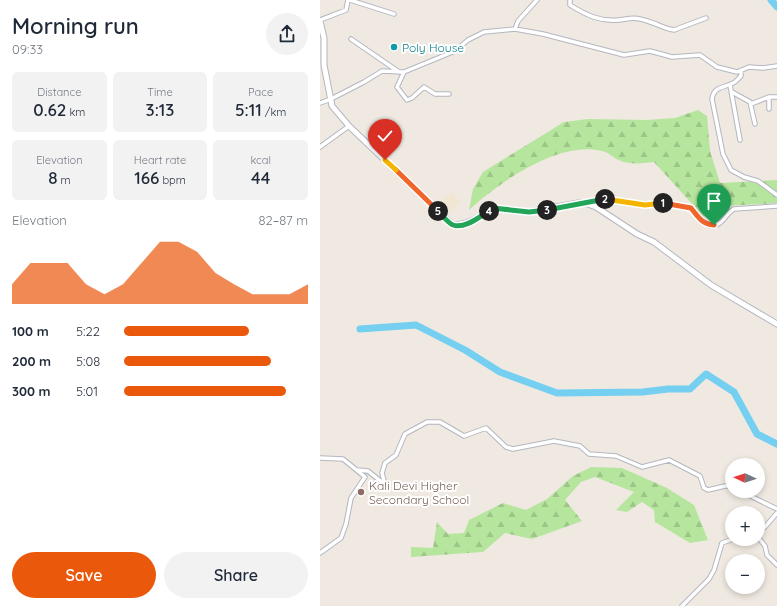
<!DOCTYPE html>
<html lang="en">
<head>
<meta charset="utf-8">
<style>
  body { margin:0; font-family:Quicksand,sans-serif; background:#f2f2f3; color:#1f2937; height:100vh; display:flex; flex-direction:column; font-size:15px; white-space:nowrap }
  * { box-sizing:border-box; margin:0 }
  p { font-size:13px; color:#747a83 }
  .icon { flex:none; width:22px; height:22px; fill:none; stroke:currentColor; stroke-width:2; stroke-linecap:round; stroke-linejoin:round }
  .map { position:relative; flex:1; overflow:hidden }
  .drawer { display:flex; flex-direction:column; background:#fff; width:320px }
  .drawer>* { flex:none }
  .needle { width:26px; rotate:273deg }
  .fabs { position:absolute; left:405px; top:458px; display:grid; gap:8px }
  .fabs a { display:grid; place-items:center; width:40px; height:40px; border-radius:50%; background:#fff; box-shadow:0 2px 6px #0003; font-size:20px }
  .pin { position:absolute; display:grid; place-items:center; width:34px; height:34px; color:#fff; margin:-41px -17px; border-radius:50% 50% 50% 0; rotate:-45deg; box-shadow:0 0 4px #0007 }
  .pin .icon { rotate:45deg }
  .km { position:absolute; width:20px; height:20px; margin:-10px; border-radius:50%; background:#222; color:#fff; font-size:11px; line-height:20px; text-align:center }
  .round { display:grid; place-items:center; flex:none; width:42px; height:42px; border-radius:21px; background:#f2f2f3 }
  .head { display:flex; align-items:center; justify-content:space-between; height:68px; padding:0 12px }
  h1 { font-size:22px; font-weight:600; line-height:30px }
  .metrics { display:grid; grid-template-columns:repeat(3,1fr); gap:6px; height:68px; padding:4px 12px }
  .metrics div { display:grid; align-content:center; border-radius:6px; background:#f2f2f3; text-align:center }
  .metrics b { font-size:17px; font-weight:600 }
  .metrics small { font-size:11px; font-weight:400 }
  .metrics p { font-size:11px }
  .chart { height:112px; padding:8px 12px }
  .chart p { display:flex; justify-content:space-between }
  .chart svg { width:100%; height:72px; margin-top:4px; fill:#ea580c; opacity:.7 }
  .button { display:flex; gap:8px; margin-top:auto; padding:8px 12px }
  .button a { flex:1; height:46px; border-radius:24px; background:#ea580c; color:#fff; font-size:16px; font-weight:600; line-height:46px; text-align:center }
  .button a+a { background:#f2f2f3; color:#1f2937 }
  ul { padding:0 12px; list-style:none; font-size:13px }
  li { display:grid; grid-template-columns:64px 48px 1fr; align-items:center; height:30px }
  li i { height:10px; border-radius:5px; background:#ea580c }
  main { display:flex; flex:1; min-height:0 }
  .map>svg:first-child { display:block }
  .education { fill:#f0e6d1 }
  .forest { fill:url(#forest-firs) }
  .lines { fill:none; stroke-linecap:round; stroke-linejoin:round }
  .river { stroke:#75cff0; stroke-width:7 }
  .street-casing { stroke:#b4b7c1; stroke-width:5.5 }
  .secondary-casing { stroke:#b4b7c1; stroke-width:7 }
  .street { stroke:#fff; stroke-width:3.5 }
  .secondary { stroke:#fff; stroke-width:5 }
  .split-1-casing { stroke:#fff; stroke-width:8 }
  .split-2-casing { stroke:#fff; stroke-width:8 }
  .split-3-casing { stroke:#fff; stroke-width:8 }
  .split-4-casing { stroke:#fff; stroke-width:8 }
  .split-5-casing { stroke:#fff; stroke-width:8 }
  .split-6-casing { stroke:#fff; stroke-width:8 }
  .split-7-casing { stroke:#fff; stroke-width:8 }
  .split-1 { stroke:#f0652b; stroke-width:5 }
  .split-2 { stroke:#f5b400; stroke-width:5 }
  .split-3 { stroke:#22a559; stroke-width:5 }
  .split-4 { stroke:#22a559; stroke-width:5 }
  .split-5 { stroke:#22a559; stroke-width:5 }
  .split-6 { stroke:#f0652b; stroke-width:5 }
  .split-7 { stroke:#f5b400; stroke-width:5 }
  .culture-dot { fill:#0f9aa8; stroke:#fff; stroke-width:1.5 }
  .education-dot { fill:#8d6e63; stroke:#fff; stroke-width:1.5 }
  .labels { text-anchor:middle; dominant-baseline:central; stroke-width:4; stroke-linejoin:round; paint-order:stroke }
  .culture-label { font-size:12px; fill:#0d838f; stroke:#fff; text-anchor:start }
  .education-label { font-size:12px; fill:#785e54; stroke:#fff; text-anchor:start }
</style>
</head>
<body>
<main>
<section class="drawer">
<div class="head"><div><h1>Morning run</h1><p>09:33</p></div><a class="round"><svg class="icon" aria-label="share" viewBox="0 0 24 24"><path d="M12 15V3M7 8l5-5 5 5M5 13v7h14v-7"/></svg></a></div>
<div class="metrics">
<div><p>Distance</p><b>0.62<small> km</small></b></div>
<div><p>Time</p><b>3:13</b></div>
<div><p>Pace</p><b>5:11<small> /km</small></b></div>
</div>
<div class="metrics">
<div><p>Elevation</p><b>8<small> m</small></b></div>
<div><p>Heart rate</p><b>166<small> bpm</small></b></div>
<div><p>kcal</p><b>44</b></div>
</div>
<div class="chart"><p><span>Elevation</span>82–87 m</p>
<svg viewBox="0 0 160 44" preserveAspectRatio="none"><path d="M0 44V32L10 19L20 19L30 19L40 32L50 38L60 32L70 19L80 6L90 6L100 12L110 25L120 32L130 38L140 38L150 38L160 32V44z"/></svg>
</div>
<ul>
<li><b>100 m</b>5:22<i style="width:68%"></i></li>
<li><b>200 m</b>5:08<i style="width:80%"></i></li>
<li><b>300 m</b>5:01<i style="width:88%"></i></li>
</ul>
<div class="button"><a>Save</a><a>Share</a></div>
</section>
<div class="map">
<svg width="457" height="606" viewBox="0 0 457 606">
  <defs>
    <pattern id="forest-firs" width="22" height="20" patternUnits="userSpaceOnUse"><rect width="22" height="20" fill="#b6e59e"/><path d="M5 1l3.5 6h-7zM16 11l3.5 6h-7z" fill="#9dc588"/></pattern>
  </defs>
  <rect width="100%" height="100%" fill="#efe9e1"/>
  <path class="education" d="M 131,192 L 141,202 L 128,213 L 119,205 Z"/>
  <path class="forest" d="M 378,110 L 387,116 L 390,151 L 400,183 L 457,180 L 457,203 L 406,206 L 394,217 L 383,216 L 334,162 C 323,163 311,165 301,161 C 294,159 289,152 282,151 C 239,140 180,182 149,210 L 153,189 L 163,172 L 244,122 L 268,119 L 327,120 L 355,118 Z
    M 271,467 L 302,468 L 347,488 L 374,505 L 388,540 L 370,543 L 335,522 L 334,510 L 322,502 L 307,512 L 296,510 L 314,492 L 275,477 L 261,482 L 245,500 L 262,521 L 212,539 L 185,533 L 163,552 L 91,557 L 91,547 L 113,548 L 117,522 L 128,534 L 144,533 L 149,520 L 183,503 L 206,510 L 227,499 L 253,476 Z"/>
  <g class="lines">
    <path class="river" d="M 451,0 L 457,7
      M 40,329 L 96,325 L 145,350 L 180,372 L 237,393 L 323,392 L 348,389 L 370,389 L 386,374 L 414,392 L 437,434 L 457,444"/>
    <defs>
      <path id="street" d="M 30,0 L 74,14
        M 250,0 L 250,5 C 266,15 280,22 299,20 C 307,19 313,17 320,19 C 330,21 340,26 349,29 L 354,30 L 386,18
        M 0,20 L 26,10 L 28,0
        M 195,29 L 198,21 L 217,0
        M 31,39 L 79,72
        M 421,71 L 421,76 C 418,79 415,83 411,84 C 402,88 394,87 392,99 L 403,154 L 411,170 L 424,177 L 438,181 L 457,195
        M 84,72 L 77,87 L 87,100 L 92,98 L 104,87 L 115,94 L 129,94
        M 410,85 L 420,140
        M 412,92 L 430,102 L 435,124
        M 449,97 L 457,97
        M 0,103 L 11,99 L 44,82 L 62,71 L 84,72 L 135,51 L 148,40 L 164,32 L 195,29 L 223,34 L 304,55 L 330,51 L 352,57 L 380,55 L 397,67 L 417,72 L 429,67 L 443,68 L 457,66
        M 431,104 L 449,97 L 449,109
        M 0,147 L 29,126
        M 266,203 L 280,199 L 293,200 L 325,205 L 339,202 L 371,208 C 377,216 389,233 401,222 C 406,218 408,212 414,209 L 457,206
        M 0,458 L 23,459 L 45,477 L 31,498 L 26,524 L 21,538 L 0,553
        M 37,470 L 48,471 L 63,483 L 64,481 L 62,473 L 65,463 L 76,455 L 85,434 L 107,422 L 120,422 L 144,436 L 166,428 L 186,447 L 193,449 L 234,441 L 260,446 L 269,454 L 296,456 L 322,467 L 349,460 L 380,476 L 384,488 L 388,490 L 405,486 L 412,486
        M 420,491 L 457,509
        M 438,531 L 445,527 L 457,513
        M 438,537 L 445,546 L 447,555 L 457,565
        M 362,606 L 389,579 L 394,570 L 402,543 L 413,539"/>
      <path id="secondary" d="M 0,21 L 4,38 L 4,65 L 12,106 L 29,126 L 133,225 C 149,225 160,216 173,208 L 209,212 L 258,203 L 265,203 L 276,207 L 317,234 L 334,242 L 391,285 L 457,324"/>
    </defs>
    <use href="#street" class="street-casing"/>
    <use href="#secondary" class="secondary-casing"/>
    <use href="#street" class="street"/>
    <use href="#secondary" class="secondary"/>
  </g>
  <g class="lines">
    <defs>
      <path id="split-1" d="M 343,203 L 371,208 C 378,217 382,224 394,225"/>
      <path id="split-2" d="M 285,199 L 325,205 L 343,203"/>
      <path id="split-3" d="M 227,210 L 285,199"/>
      <path id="split-4" d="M 169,211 L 173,208 L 209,212 L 227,210"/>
      <path id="split-5" d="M 118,211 C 122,215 128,223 133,225 C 145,229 159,217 169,211"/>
      <path id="split-6" d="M 76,170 L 118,211"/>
      <path id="split-7" d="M 65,160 L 76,170"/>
    </defs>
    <use href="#split-1" class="split-1-casing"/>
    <use href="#split-2" class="split-2-casing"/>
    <use href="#split-3" class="split-3-casing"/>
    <use href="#split-4" class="split-4-casing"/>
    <use href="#split-5" class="split-5-casing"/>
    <use href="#split-6" class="split-6-casing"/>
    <use href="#split-7" class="split-7-casing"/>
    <use href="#split-1" class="split-1"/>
    <use href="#split-2" class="split-2"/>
    <use href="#split-3" class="split-3"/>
    <use href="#split-4" class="split-4"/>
    <use href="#split-5" class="split-5"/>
    <use href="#split-6" class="split-6"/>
    <use href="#split-7" class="split-7"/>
  </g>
  <circle class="culture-dot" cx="74" cy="47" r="4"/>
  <circle class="education-dot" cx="41" cy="492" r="4"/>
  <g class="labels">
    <g class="culture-label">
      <text x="82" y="47">Poly House</text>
    </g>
    <g class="education-label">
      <text x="49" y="485">Kali Devi Higher<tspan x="49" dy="14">Secondary School</tspan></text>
    </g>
  </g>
</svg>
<div class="fabs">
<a><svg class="needle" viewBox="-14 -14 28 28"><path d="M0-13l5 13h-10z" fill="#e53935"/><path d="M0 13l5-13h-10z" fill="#747a83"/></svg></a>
<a>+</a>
<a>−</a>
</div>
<div class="pin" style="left:394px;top:225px;background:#1e9e55"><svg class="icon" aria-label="arrive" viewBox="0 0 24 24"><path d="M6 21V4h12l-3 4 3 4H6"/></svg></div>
<div class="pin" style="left:65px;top:160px;background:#d93025"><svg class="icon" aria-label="check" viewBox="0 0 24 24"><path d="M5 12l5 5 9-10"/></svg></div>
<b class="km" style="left:343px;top:203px">1</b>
<b class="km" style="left:285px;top:199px">2</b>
<b class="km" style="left:227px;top:210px">3</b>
<b class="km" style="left:169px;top:211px">4</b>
<b class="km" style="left:118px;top:211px">5</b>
</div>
</main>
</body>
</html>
